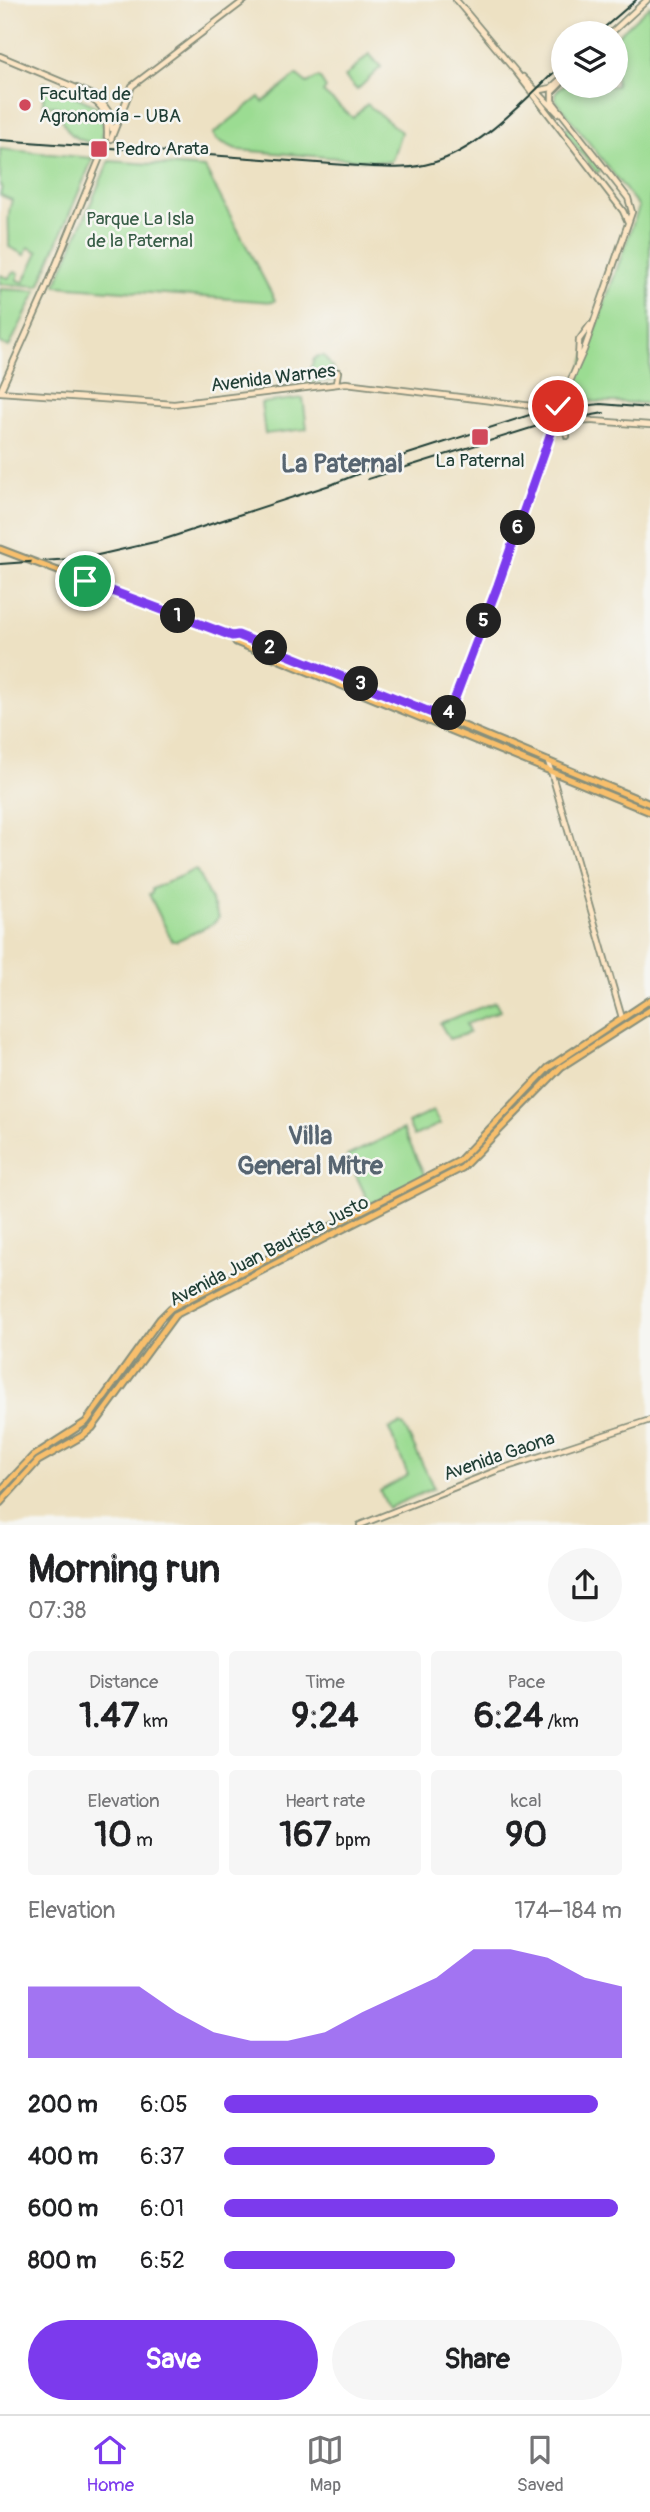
<!DOCTYPE html>
<html lang="en">
<head>
<meta charset="utf-8">
<style>
  body { margin:0; font-family:Pangolin,sans-serif; background:#f6f6f6; color:#202124; height:100vh; display:flex; flex-direction:column; font-size:26px; white-space:nowrap }
  * { box-sizing:border-box; margin:0 }
  p { font-size:23px; color:#757577 }
  .icon { flex:none; width:38px; height:38px; fill:none; stroke:currentColor; stroke-width:2; stroke-linecap:round; stroke-linejoin:round }
  .map { position:relative; height:1525px; overflow:hidden }
  .drawer { display:flex; flex-direction:column; background:#fff; flex:1 }
  .drawer>* { flex:none }
  .controls { position:absolute; left:551px; top:21px; display:grid; gap:14px }
  .controls a { display:grid; place-items:center; width:77px; height:77px; border-radius:50%; background:#fff; box-shadow:0 4px 10px #0003; font-size:35px }
  .pin { position:absolute; display:grid; place-items:center; width:60px; height:60px; color:#fff; margin:-30px; border:4px solid #fff; border-radius:50%; box-shadow:0 2px 7px #0007 }
  .km { position:absolute; width:35px; height:35px; margin:-18px; border-radius:50%; background:#222; color:#fff; font-size:19px; line-height:35px; text-align:center }
  .round { display:grid; place-items:center; flex:none; width:74px; height:74px; border-radius:37px; background:#f6f6f6 }
  .headline { display:flex; align-items:center; justify-content:space-between; height:119px; padding:0 28px }
  h1 { font-size:38px; font-weight:800; line-height:52px }
  .figures { display:grid; grid-template-columns:repeat(3,1fr); gap:10px; height:119px; padding:7px 28px }
  .figures div { display:grid; align-content:center; border-radius:7px; background:#f6f6f6; text-align:center }
  .figures b { font-size:35px; font-weight:800 }
  .figures small { font-size:19px; font-weight:400 }
  .figures p { font-size:19px }
  .chart { height:196px; padding:14px 28px }
  .chart p { display:flex; justify-content:space-between }
  .chart svg { width:100%; height:126px; margin-top:7px; fill:#7c3aed; opacity:.7 }
  .primary-button { display:flex; gap:14px; margin-top:auto; padding:14px 28px }
  .primary-button a { flex:1; height:80px; border-radius:42px; background:#7c3aed; color:#fff; font-size:28px; font-weight:800; line-height:80px; text-align:center }
  .primary-button a+a { background:#f6f6f6; color:#202124 }
  ul { padding:0 28px; list-style:none; font-size:23px }
  li { display:grid; grid-template-columns:112px 84px 1fr; align-items:center; height:52px }
  li i { height:18px; border-radius:9px; background:#7c3aed }
  .tab-bar { display:flex; justify-content:space-around; align-items:center; height:98px; border-top:2px solid #e0e0e0; background:#fff; font-size:19px; color:#757577 }
  .tab-bar a { display:grid; justify-items:center; gap:4px }
  .tab-bar .selected { color:#7c3aed }
  .map>svg:first-child { display:block }
  .green { fill:#9bdc92; stroke:#5d8c63; stroke-width:2 }
  .lines { fill:none; stroke-linecap:round; stroke-linejoin:round }
  .secondary-tunnel { stroke:#c4c0a6; stroke-width:4.5; stroke-dasharray:4.5 2; stroke-linecap:butt }
  .secondary-casing { stroke:#868f7c; stroke-width:8 }
  .primary-casing { stroke:#868f7c; stroke-width:9 }
  .secondary { stroke:#fce5c4; stroke-width:4.5 }
  .primary { stroke:#f8bf6c; stroke-width:5 }
  .rail { stroke:#1f3d34; stroke-width:2 }
  .primary-bridge-casing { stroke:#868f7c; stroke-width:9; stroke-linecap:butt }
  .primary-bridge { stroke:#f8bf6c; stroke-width:5 }
  .route-casing { stroke:#fff; stroke-width:14 }
  .route { stroke:#7c3aed; stroke-width:9 }
  .poi-dot { fill:#d1495b; stroke:#f6f6f2; stroke-width:2.5 }
  .labels { text-anchor:middle; dominant-baseline:central; stroke-width:5; stroke-linejoin:round; paint-order:stroke }
  .poi-label { font-size:19px; fill:#1f3d34; stroke:#f6f6f2; text-anchor:start }
  .park-label { font-size:19px; fill:#385d47; stroke:#f6f6f2 }
  .street-label { font-size:19px; fill:#1f3d34; stroke:#f6f6f2 }
  .district-label { font-size:26px; font-weight:bold; fill:#576571; stroke:#f6f6f2 }
</style>
</head>
<body>
<div class="map">
<svg width="650" height="1525" viewBox="0 0 650 1525">
  <rect width="100%" height="100%" fill="#f6f6f2"/>
  <filter id="ink" filterUnits="userSpaceOnUse"><feTurbulence type="fractalNoise" baseFrequency=".0143" numOctaves="2"/><feDisplacementMap in="SourceGraphic" scale="14" xChannelSelector="R" yChannelSelector="G"/><feConvolveMatrix kernelMatrix="1 2 1 2 8 2 1 2 1" color-interpolation-filters="sRGB"/></filter>
  <filter id="wash" filterUnits="userSpaceOnUse"><feTurbulence type="fractalNoise" baseFrequency=".00686" numOctaves="4" result="noise"/><feDisplacementMap in="SourceGraphic" scale="28" xChannelSelector="R" yChannelSelector="G"/><feGaussianBlur stdDeviation="1.57" result="paint"/><feColorMatrix in="noise" values="0 0 0 0 0 0 0 0 0 0 0 0 0 0 0 0 0 1.4 0 .05"/><feComposite in="paint" operator="in"/></filter>
  <g filter="url(#wash)">
    <rect width="100%" height="100%" fill="#ede1c3"/>
    <path class="green" d="M 650,5 L 650,404 C 623,401 597,403 570,400 L 639,207 L 555,99 L 555,93 L 563,85 L 616,86 L 616,37 Z
      M 369,54 L 381,67 L 357,90 L 345,77 Z
      M 297,75 L 307,83 L 319,77 L 326,88 L 323,92 L 353,118 L 367,104 L 401,132 L 392,160 L 389,162 L 238,150 L 217,140 L 213,134 L 259,97 L 263,102 Z
      M 44,82 L 96,106 L 103,117 L 102,144 C 74,142 65,134 58,107 L 43,104 Z
      M 569,127 L 601,168 L 599,172 L 596,172 L 564,131 L 565,128 Z
      M 0,149 L 93,158 L 39,286 L 0,284 L 0,275 L 8,278 L 15,272 L 19,273 L 17,280 L 24,282 L 38,252 L 28,247 L 25,255 L 9,247 C 10,230 6,216 12,200 L 0,195 L 2,187 L 0,186 Z
      M 109,161 L 205,168 L 275,300 L 273,302 L 57,286 L 56,284 Z
      M 0,289 L 37,291 L 9,347 L 0,343 Z
      M 318,356 L 324,356 L 336,373 L 335,380 L 308,383 L 306,381 L 314,359 Z
      M 303,398 L 307,429 L 265,434 L 261,403 Z
      M 194,870 L 197,871 L 219,917 L 213,924 L 176,941 L 172,941 L 149,894 L 152,893 L 152,889 Z
      M 495,1002 L 500,1011 L 466,1024 L 469,1033 L 449,1039 L 440,1023 Z
      M 433,1111 L 440,1124 L 414,1136 L 408,1123 Z
      M 403,1129 L 425,1176 L 371,1204 L 369,1203 L 347,1156 Z
      M 400,1424 L 404,1426 L 434,1488 L 388,1508 L 380,1491 L 408,1475 L 389,1429 Z"/>
  </g>
  <g filter="url(#ink)">
    <g class="lines">
      <path class="secondary-tunnel" d="M 105,154 L 111,139
        M 99,160 L 107,137"/>
      <defs>
        <path id="secondary" d="M 456,0 L 517,73 L 623,211 L 628,222
          M 611,33 L 647,0
          M 0,56 L 98,97 L 109,112 L 112,129
          M 523,77 L 558,113
          M 64,84 C 91,100 109,99 107,137
          M 536,91 L 551,88 L 564,76
          M 111,139 L 132,86 L 245,0
          M 99,160 L 44,294 L 0,392 L 174,404 L 346,383 L 548,408 L 570,417 L 593,421 L 650,425
          M 578,359 L 579,340 L 590,325
          M 336,383 L 338,372
          M 567,391 L 568,408 L 576,417
          M 557,415 L 571,422 L 591,421
          M 567,436 L 566,428 L 576,423
          M 448,728 L 447,719 L 451,707 L 498,585 L 564,395 L 584,350 L 632,212 L 628,198 L 552,101 L 552,92 L 564,80
          M 548,761 L 622,1018
          M 360,1525 L 498,1470 L 650,1420"/>
        <path id="primary" d="M 0,549 L 34,562
          M 85,581 L 232,636 L 236,642 L 650,812
          M 232,636 L 238,635 L 378,690 L 650,804
          M 0,1491 L 33,1456 L 86,1422 L 160,1319 L 171,1308 L 459,1161 L 548,1068 L 650,1000
          M 0,1503 L 38,1461 L 82,1436 L 92,1428 L 175,1315 L 462,1168 L 561,1067 L 650,1010"/>
      </defs>
      <use href="#secondary" class="secondary-casing"/>
      <use href="#primary" class="primary-casing"/>
      <use href="#secondary" class="secondary"/>
      <use href="#primary" class="primary"/>
      <path class="rail" d="M 598,33 L 636,0
        M 0,140 L 373,167 C 393,168 412,169 432,163 C 482,149 526,98 564,63
        M 368,479 L 547,423 L 604,413
        M 0,564 L 85,558 L 159,541 L 333,484 L 402,456 L 545,410 L 601,404 L 650,408"/>
      <defs>
        <path id="primary-bridge" d="M 34,562 L 85,581"/>
      </defs>
      <use href="#primary-bridge" class="primary-bridge-casing"/>
      <use href="#primary-bridge" class="primary-bridge"/>
    </g>
  </g>
  <g class="lines" filter="url(#ink)">
    <defs>
      <path id="route" d="M 85,581 L 232,636 L 238,635 L 447,719 L 498,585 L 561,404 L 558,406"/>
    </defs>
    <use href="#route" class="route-casing"/>
    <use href="#route" class="route"/>
  </g>
  <g class="poi-dot">
    <circle cx="25" cy="105" r="7"/>
    <rect x="90" y="140" width="18" height="18" rx="3.5"/>
    <rect x="471" y="428" width="18" height="18" rx="3.5"/>
  </g>
  <g class="labels">
    <g class="poi-label">
      <text x="39" y="94">Facultad de<tspan x="39" dy="22">Agronomía - UBA</tspan></text>
      <text x="115" y="149">Pedro Arata</text>
      <text x="480" y="461" text-anchor="middle">La Paternal</text>
    </g>
    <g class="park-label">
      <text x="140" y="219">Parque La Isla<tspan x="140" dy="22">de la Paternal</tspan></text>
    </g>
    <g class="street-label">
      <text transform="translate(273 378) rotate(-7)">Avenida Warnes</text>
      <text transform="translate(269 1251) rotate(-27)">Avenida Juan Bautista Justo</text>
      <text transform="translate(499 1456) rotate(-19)">Avenida Gaona</text>
    </g>
    <g class="district-label">
      <text x="342" y="464">La Paternal</text>
      <text x="310" y="1136">Villa<tspan x="310" dy="30">General Mitre</tspan></text>
    </g>
  </g>
</svg>
<div class="controls">
<a><svg class="icon" aria-label="layers" viewBox="0 0 24 24"><path d="M12 4l9 5-9 5-9-5zM3 14l9 5 9-5"/></svg></a>
</div>
<div class="pin" style="left:85px;top:581px;background:#1e9e55"><svg class="icon" aria-label="arrive" viewBox="0 0 24 24"><path d="M6 21V4h12l-3 4 3 4H6"/></svg></div>
<div class="pin" style="left:558px;top:406px;background:#d93025"><svg class="icon" aria-label="check" viewBox="0 0 24 24"><path d="M5 12l5 5 9-10"/></svg></div>
<b class="km" style="left:178px;top:616px">1</b>
<b class="km" style="left:270px;top:648px">2</b>
<b class="km" style="left:361px;top:684px">3</b>
<b class="km" style="left:449px;top:713px">4</b>
<b class="km" style="left:484px;top:621px">5</b>
<b class="km" style="left:518px;top:528px">6</b>
</div>
<section class="drawer">
<div class="headline"><div><h1>Morning run</h1><p>07:38</p></div><a class="round"><svg class="icon" aria-label="share" viewBox="0 0 24 24"><path d="M12 15V3M7 8l5-5 5 5M5 13v7h14v-7"/></svg></a></div>
<div class="figures">
<div><p>Distance</p><b>1.47<small> km</small></b></div>
<div><p>Time</p><b>9:24</b></div>
<div><p>Pace</p><b>6:24<small> /km</small></b></div>
</div>
<div class="figures">
<div><p>Elevation</p><b>10<small> m</small></b></div>
<div><p>Heart rate</p><b>167<small> bpm</small></b></div>
<div><p>kcal</p><b>90</b></div>
</div>
<div class="chart"><p><span>Elevation</span>174–184 m</p>
<svg viewBox="0 0 160 44" preserveAspectRatio="none"><path d="M0 44V19L10 19L20 19L30 19L40 28L50 35L60 38L70 38L80 35L90 28L100 22L110 16L120 6L130 6L140 9L150 16L160 19V44z"/></svg>
</div>
<ul>
<li><b>200 m</b>6:05<i style="width:94%"></i></li>
<li><b>400 m</b>6:37<i style="width:68%"></i></li>
<li><b>600 m</b>6:01<i style="width:99%"></i></li>
<li><b>800 m</b>6:52<i style="width:58%"></i></li>
</ul>
<div class="primary-button"><a>Save</a><a>Share</a></div>
</section>
<nav class="tab-bar">
<a class="selected"><svg class="icon" aria-label="home" viewBox="0 0 24 24"><path d="M3 11l9-7 9 7M6 9v11h12V9"/></svg>Home</a>
<a><svg class="icon" aria-label="map" viewBox="0 0 24 24"><path d="M3 6l6-2 6 2 6-2v14l-6 2-6-2-6 2zM9 4v14M15 6v14"/></svg>Map</a>
<a><svg class="icon" aria-label="saved" viewBox="0 0 24 24"><path d="M7 4h10v16l-5-4-5 4z"/></svg>Saved</a>
</nav>
</body>
</html>
